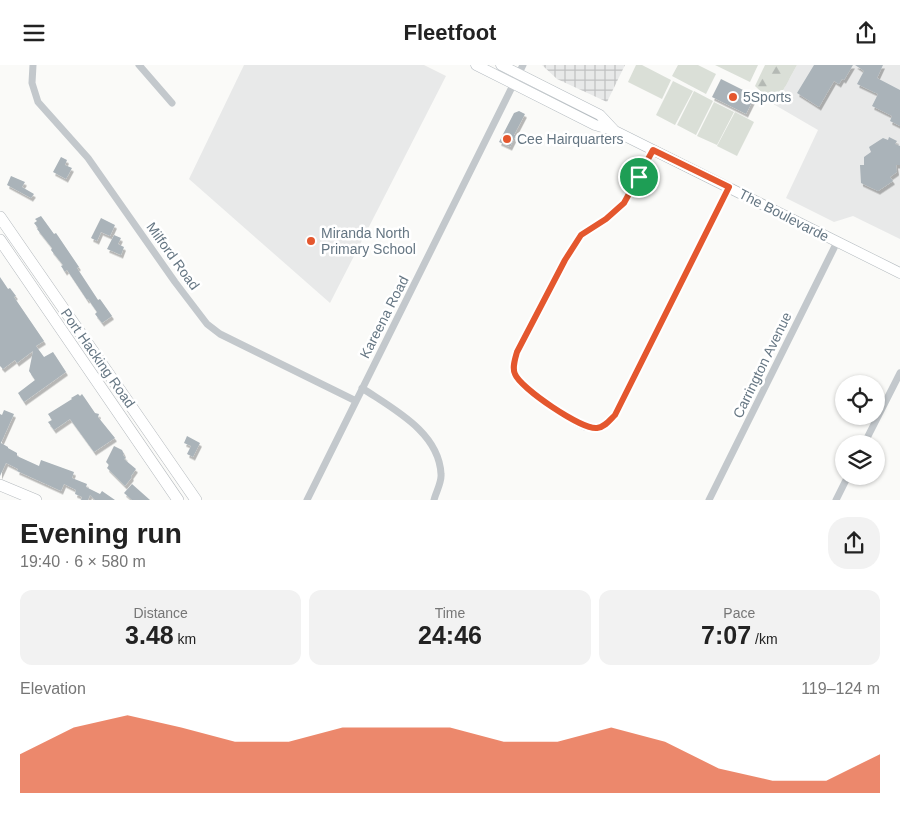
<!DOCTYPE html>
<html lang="en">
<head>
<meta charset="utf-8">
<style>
  body { margin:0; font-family:Helvetica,sans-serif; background:#f2f2f2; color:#222; height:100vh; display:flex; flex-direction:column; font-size:19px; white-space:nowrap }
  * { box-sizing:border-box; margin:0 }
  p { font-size:16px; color:#767676 }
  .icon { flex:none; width:28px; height:28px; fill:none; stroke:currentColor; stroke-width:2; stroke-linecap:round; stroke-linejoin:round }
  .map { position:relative; height:435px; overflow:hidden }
  .drawer { display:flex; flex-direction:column; background:#fff; flex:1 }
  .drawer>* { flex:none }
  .fabs { position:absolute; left:835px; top:310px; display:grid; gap:10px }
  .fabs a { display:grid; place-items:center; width:50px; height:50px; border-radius:50%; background:#fff; box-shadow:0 1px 4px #0004; font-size:25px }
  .pin { position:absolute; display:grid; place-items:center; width:42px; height:42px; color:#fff; margin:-21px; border:2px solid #fff; border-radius:50%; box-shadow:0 1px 5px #0007 }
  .round { display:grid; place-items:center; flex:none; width:52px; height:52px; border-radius:20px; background:#f2f2f2 }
  .overview { display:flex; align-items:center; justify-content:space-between; height:85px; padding:0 20px }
  h1 { font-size:28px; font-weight:700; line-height:38px }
  .metrics { display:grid; grid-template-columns:repeat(3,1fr); gap:8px; height:85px; padding:5px 20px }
  .metrics div { display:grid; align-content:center; border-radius:12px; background:#f2f2f2; text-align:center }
  .metrics b { font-size:25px; font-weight:700 }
  .metrics small { font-size:14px; font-weight:400 }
  .metrics p { font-size:14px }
  .chart { height:140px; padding:10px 20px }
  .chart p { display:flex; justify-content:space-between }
  .chart svg { width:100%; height:90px; margin-top:5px; fill:#e4572e; opacity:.7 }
  header { display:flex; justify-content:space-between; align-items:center; height:65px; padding:0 20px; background:#fff; font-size:22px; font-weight:700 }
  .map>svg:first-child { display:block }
  .built { fill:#e8e9e9 }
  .industrial { fill:url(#industrial-grid) }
  .forest { fill:url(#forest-firs) }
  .pitch { fill:#dadfd7 }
  .building { fill:#aab3b9; filter:url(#shadow) }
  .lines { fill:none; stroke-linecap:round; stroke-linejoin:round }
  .secondary-casing { stroke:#b3babf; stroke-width:11 }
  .primary-casing { stroke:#b5babe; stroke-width:12 }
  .minor { stroke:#c3c8cc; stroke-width:7 }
  .secondary { stroke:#fff; stroke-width:10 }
  .primary { stroke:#fff; stroke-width:11 }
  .route-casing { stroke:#fff; stroke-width:10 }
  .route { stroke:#e4572e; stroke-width:6 }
  .poi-dot { fill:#e4572e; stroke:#fff; stroke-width:2 }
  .labels { text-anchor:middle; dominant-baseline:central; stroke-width:5; stroke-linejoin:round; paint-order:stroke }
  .poi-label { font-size:14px; fill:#657683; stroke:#fff; text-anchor:start }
  .street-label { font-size:14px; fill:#657683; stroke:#fff }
</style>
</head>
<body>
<header><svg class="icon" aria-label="menu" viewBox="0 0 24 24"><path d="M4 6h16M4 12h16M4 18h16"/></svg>Fleetfoot<svg class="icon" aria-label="share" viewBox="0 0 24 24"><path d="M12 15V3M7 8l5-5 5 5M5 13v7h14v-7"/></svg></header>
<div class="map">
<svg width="900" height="435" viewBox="0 0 900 435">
  <defs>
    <pattern id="industrial-grid" width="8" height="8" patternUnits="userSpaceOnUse" patternTransform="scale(1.25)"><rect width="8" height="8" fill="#e8e9e9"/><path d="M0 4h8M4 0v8" fill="none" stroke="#c0c1c2"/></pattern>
    <pattern id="forest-firs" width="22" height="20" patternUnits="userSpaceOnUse" patternTransform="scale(1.25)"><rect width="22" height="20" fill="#dadfd7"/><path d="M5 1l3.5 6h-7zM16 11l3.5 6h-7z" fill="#b4b9b4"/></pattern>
    <filter id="shadow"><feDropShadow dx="2" dy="3.5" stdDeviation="0" flood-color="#0004"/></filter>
  </defs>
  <rect width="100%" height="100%" fill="#fafaf8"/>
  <path class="built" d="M 244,0 L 424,0 L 446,11 L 330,238 L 189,114 Z
    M 797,0 L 900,0 L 900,174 L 853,151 L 834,157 L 786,133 L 818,65 L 775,40 Z"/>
  <path class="industrial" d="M 542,0 L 625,0 L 607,37 L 557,14 Z"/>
  <path class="forest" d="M 765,0 L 797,0 L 775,40 L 755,21 Z"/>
  <path class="pitch" d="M 636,0 L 642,0 L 671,15 L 662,34 L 628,17 Z
    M 678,0 L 698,0 L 716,9 L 706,29 L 672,11 Z
    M 715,0 L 758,0 L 750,17 Z
    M 673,16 L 693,26 L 675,60 L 656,50 Z
    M 694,26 L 713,36 L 696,70 L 677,60 Z
    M 714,37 L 734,47 L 717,80 L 697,71 Z
    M 735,47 L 754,57 L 737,91 L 717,81 Z"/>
  <path class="building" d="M 814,0 L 853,0 L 844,15 L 842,14 L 839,19 L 834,16 L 819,42 L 797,28 Z
    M 855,0 L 883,0 L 877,13 L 900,25 L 900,61 L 890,56 L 892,51 L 872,41 L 878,29 L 857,19 L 864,6 Z
    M 721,14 L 755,31 L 746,49 L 712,32 Z
    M 519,46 L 525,49 L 514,70 L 516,70 L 510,82 L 499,77 L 514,48 Z
    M 889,72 L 897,76 L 895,79 L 900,81 L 900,100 L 896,100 L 897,107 L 890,112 L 893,116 L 878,126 L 861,118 L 860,100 L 864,100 L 864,92 L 871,87 L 869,82 L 883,73 L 888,75 Z
    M 61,92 L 67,95 L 65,100 L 72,103 L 66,114 L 53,107 Z
    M 11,111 L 25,117 L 22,122 L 34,129 L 31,133 L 7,120 Z
    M 41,151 L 54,169 L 56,168 L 79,202 L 77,203 L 98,235 L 100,234 L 112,251 L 102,258 L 95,249 L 97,247 L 88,234 L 87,235 L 67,205 L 65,207 L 61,201 L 63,200 L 51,185 L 52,183 L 37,164 L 38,163 L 34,158 L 37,156 L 35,154 Z
    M 101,153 L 115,160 L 110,171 L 101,167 L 97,176 L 91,173 Z
    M 114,170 L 121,173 L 118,179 L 124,182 L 121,190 L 107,184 Z
    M 0,212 L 8,224 L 10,223 L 16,231 L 14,232 L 44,276 L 36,281 L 44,292 L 53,287 L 66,307 L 24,337 L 18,328 L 35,315 L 29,306 L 33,286 L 17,298 L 15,295 L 3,304 L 0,301 Z
    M 78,329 L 80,331 L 82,329 L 95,348 L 99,349 L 98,352 L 115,373 L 94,387 L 70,354 L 54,365 L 48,357 L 52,355 L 48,349 L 72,334 L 71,333 Z
    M 4,345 L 14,349 L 1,378 L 8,382 L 8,383 L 17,388 L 17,391 L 39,401 L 41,395 L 74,407 L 72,413 L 87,419 L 86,422 L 100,429 L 102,426 L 115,435 L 95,435 L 90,430 L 88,435 L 81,435 L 82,432 L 75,429 L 76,425 L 64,419 L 61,426 L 17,406 L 18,404 L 6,398 L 0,411 L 0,349 L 2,350 Z
    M 187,371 L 200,378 L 193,392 L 187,389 L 191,381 L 184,378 Z
    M 114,381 L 122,385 L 124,389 L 123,390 L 126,393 L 124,394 L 136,404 L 131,411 L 132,412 L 125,421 L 107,403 L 109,400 L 106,397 Z
    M 132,419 L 150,435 L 132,435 L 124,428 Z"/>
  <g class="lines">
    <defs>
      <path id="secondary" d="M 476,0 L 595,60 L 615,66 L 900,208
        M 501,0 L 600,50 L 614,65"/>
      <path id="primary" d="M 0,152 L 196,435
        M 0,175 L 178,435
        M 0,420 L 36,435"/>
    </defs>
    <use href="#secondary" class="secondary-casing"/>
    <use href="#primary" class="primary-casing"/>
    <path class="minor" d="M 33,0 L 32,18 L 38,37 L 88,93 L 175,217 L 207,259 L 220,269 L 356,336
      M 139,0 L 172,38
      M 653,85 L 624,138 L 606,153 L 581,170 L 565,195 L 517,287 L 514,299 L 514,307 L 518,315 L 526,323 L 575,357 L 585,362 L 597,363 L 607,359 L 615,350 L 729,122
      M 362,323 C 393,344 439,367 441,409 C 442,417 436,427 434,435
      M 864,379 L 900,308
      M 307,435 L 523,0
      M 709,435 L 837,177
      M 836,435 L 848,411"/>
    <use href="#secondary" class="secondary"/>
    <use href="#primary" class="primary"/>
  </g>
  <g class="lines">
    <defs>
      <path id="route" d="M 653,85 L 729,122 L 615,350 C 610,355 605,362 597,363 C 582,365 520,323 515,309 C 512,303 515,294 517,287 L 565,195 L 581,170 L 606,154 L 624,138 Z"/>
    </defs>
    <use href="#route" class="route-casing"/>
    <use href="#route" class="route"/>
  </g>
  <g class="poi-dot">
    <circle cx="733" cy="32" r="5"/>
    <circle cx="507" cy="74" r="5"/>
    <circle cx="311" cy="176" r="5"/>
  </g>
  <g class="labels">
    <g class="poi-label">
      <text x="743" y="32">5Sports</text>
      <text x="517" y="74">Cee Hairquarters</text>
      <text x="321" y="168">Miranda North<tspan x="321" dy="16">Primary School</tspan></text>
    </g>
    <g class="street-label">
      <text transform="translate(784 150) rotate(27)">The Boulevarde</text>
      <text transform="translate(173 191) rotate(54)">Milford Road</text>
      <text transform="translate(384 252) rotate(-63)">Kareena Road</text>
      <text transform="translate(98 293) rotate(55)">Port Hacking Road</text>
      <text transform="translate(762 300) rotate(-64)">Carrington Avenue</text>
    </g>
  </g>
</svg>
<div class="fabs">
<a><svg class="icon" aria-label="locate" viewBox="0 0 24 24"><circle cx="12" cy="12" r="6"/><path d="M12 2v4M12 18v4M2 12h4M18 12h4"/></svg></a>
<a><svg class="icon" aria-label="layers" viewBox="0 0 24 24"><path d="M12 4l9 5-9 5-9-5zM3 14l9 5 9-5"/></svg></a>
</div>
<div class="pin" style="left:639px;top:112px;background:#1e9e55"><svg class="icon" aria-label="arrive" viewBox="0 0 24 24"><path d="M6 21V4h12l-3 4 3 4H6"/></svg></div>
</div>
<section class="drawer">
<div class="overview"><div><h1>Evening run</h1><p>19:40 · 6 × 580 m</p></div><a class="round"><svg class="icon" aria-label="share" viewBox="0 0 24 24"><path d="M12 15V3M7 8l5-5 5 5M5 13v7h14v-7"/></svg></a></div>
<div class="metrics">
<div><p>Distance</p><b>3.48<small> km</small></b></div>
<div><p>Time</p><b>24:46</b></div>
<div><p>Pace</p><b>7:07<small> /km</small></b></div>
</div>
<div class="chart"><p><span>Elevation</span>119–124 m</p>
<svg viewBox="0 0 160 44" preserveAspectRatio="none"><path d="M0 44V25L10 12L20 6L30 12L40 19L50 19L60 12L70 12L80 12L90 19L100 19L110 12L120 19L130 32L140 38L150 38L160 25V44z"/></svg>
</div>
</section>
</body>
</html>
